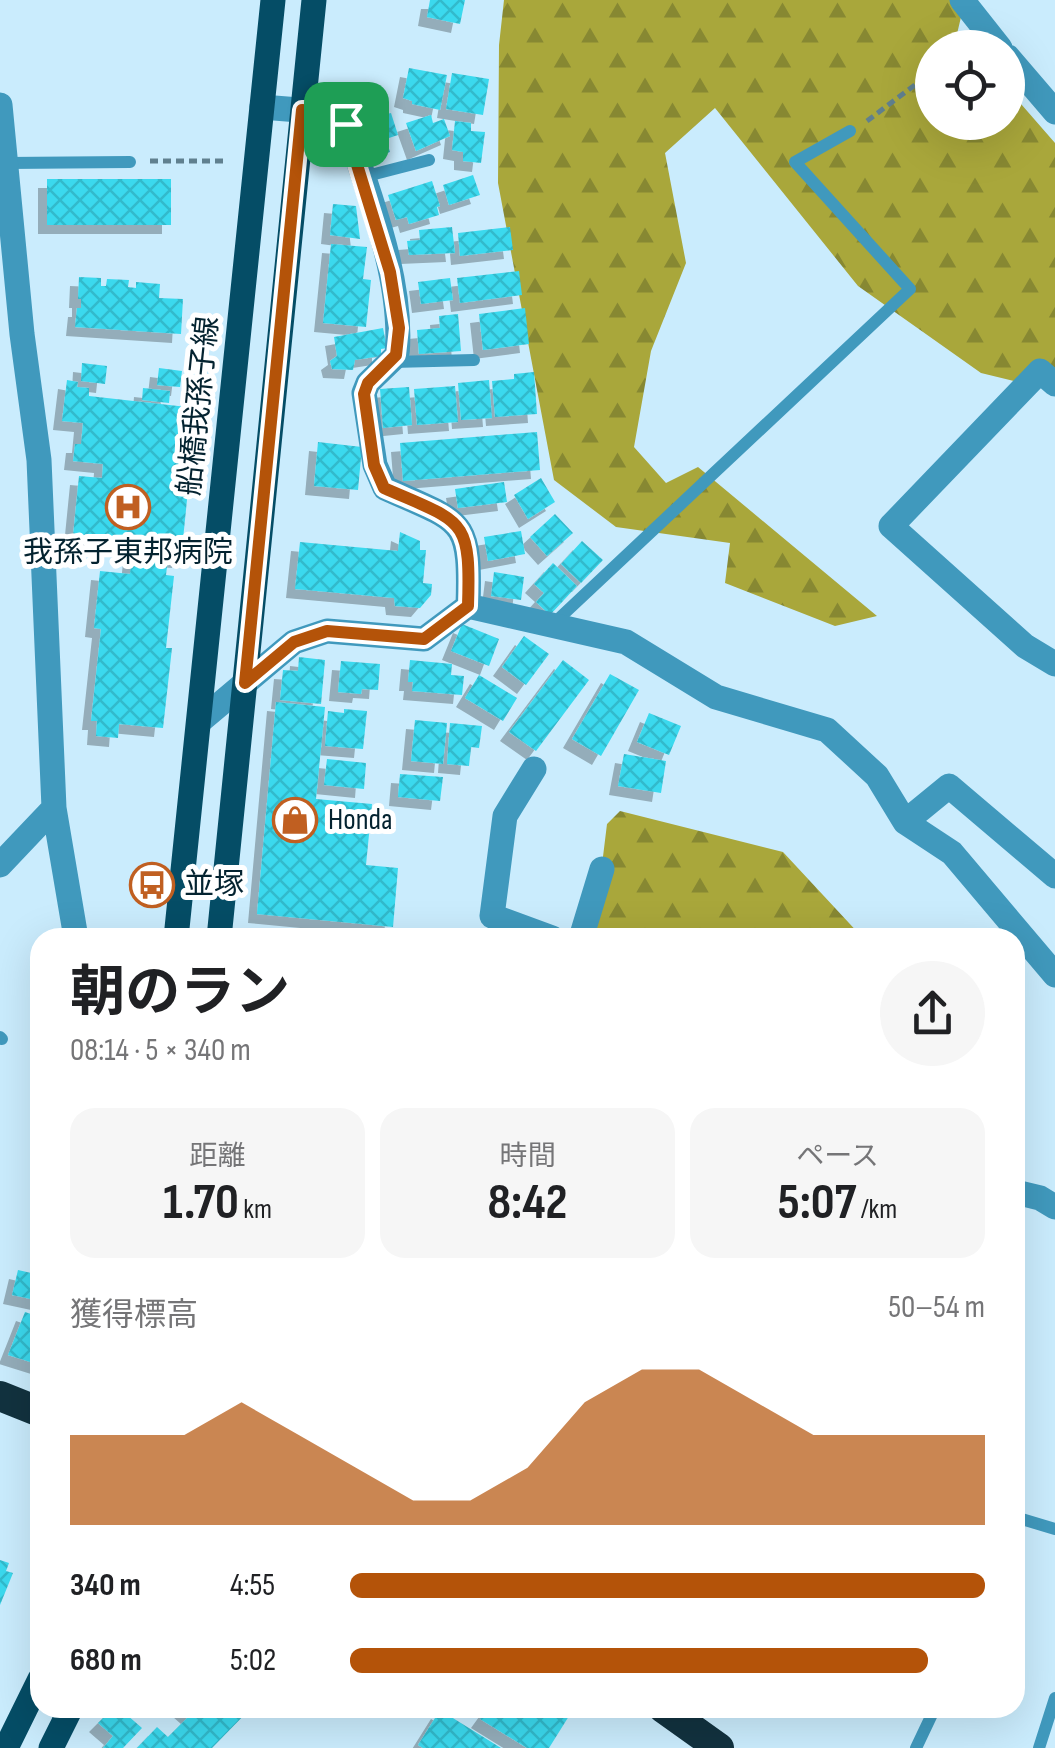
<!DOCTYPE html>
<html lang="ja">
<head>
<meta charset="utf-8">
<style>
  body { margin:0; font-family:"Sofia Sans Condensed","Noto Sans JP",sans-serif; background:#f6f6f6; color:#202124; height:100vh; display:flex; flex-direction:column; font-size:38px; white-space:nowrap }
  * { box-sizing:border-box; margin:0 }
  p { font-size:32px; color:#757577 }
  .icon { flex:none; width:55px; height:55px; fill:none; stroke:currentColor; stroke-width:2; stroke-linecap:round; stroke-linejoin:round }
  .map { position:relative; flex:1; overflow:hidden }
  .drawer { position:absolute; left:30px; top:928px; width:995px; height:790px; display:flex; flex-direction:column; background:#fff; border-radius:30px; box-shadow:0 10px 40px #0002 }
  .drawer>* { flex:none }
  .fabs { position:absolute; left:915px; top:30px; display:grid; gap:20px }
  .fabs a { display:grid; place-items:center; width:110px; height:110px; border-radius:50%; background:#fff; box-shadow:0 10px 40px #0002; font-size:50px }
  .pin { position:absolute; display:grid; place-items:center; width:85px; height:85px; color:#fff; margin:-42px; border-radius:20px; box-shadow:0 5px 15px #0006 }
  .round { display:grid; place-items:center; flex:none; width:105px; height:105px; border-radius:52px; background:#f6f6f6 }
  .headline { display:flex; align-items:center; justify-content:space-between; height:170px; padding:0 40px }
  h1 { font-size:55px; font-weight:700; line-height:75px }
  .figures { display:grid; grid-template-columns:repeat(3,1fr); gap:15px; height:170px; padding:10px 40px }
  .figures div { display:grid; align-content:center; border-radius:25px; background:#f6f6f6; text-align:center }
  .figures b { font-size:50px; font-weight:700 }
  .figures small { font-size:28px; font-weight:400 }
  .figures p { font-size:28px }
  .chart { height:280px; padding:20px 40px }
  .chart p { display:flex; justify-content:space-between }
  .chart svg { width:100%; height:180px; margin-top:10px; fill:#b45309; opacity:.7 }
  ul { padding:0 40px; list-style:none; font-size:32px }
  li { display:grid; grid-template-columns:160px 120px 1fr; align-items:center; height:75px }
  li i { height:25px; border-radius:12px; background:#b45309 }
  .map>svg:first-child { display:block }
  .forest { fill:url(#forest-firs) }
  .building { fill:url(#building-cross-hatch); filter:url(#shadow) }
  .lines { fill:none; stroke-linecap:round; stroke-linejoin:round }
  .path { stroke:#60808f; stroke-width:5; stroke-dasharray:8 5; stroke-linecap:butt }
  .lane { stroke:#4099bd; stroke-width:12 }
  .street { stroke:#4099bd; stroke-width:25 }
  .primary { stroke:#054d66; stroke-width:25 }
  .highway { stroke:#12323f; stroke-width:30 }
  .route-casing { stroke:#fff; stroke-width:20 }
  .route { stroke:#b45309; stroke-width:12 }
  .labels { text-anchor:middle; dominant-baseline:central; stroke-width:10; stroke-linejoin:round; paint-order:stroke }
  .street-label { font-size:30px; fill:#042330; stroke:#fff }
  .poi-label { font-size:30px; fill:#042330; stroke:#fff; text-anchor:start }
</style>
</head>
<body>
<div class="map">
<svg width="1055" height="1748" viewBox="0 0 1055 1748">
  <defs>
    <pattern id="forest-firs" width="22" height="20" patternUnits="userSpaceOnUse" patternTransform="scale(2.5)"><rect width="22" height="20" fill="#a9a73b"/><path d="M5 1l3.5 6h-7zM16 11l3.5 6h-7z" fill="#878832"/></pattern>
    <pattern id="building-cross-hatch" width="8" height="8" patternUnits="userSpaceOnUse" patternTransform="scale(2.5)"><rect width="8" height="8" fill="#3ad9ee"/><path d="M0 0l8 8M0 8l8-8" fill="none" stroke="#31bacc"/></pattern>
    <filter id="shadow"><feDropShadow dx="-9" dy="9" stdDeviation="0" flood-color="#0004"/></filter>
  </defs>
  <rect width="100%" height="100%" fill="#caecfd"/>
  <path class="forest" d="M 504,0 L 965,0 L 957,34 L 969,47 L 932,48 L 932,122 L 1008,122 L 1008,89 L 1055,143 L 1055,391 L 981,373 L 858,286 L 715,108 L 665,153 L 686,263 L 651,351 L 634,447 L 666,483 L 698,467 L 877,616 L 835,626 L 725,583 L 730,543 L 616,527 L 554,480 L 498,183 L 499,45 Z
    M 620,811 L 783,852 L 862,937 L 593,938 L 607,824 Z"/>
  <path class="building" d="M 430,0 L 465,0 L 460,24 L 427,17 Z
    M 409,68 L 447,75 L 440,110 L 412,104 L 412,101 L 403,98 Z
    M 452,73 L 489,79 L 483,115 L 446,109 Z
    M 391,113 L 398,135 L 386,139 L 390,152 L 373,158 L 360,120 Z
    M 431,115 L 433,123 L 444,119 L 450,136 L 416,151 L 406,123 Z
    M 455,121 L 471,123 L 471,131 L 485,132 L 481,163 L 463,161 L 463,152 L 452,150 Z
    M 473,175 L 480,195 L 449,205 L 443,185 Z
    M 47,179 L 171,179 L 171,225 L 47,225 Z
    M 432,181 L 440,206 L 437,207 L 439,215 L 409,224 L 407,217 L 396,220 L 388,195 Z
    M 333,204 L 356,206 L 360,239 L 330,235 Z
    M 452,227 L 455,253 L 409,255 L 407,241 L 420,240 L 419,230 Z
    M 510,227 L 513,250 L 460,256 L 458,233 Z
    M 331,244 L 367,247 L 363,279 L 371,280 L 366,327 L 323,323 Z
    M 519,271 L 522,295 L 460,303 L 457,278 Z
    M 79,277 L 101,278 L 101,286 L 106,286 L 107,279 L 129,280 L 128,287 L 136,288 L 136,282 L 160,284 L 159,298 L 183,299 L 181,334 L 75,327 L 77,308 L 81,308 L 81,299 L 78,299 Z
    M 450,278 L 453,300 L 421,304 L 418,282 Z
    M 525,308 L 529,344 L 483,350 L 479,314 Z
    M 458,314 L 461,351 L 419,354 L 417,330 L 440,328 L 439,316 Z
    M 383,328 L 387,348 L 381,349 L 381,356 L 355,360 L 353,370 L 332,369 L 330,361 L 337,356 L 334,337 Z
    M 82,363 L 107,366 L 105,384 L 81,381 Z
    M 159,368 L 182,371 L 180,387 L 157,385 Z
    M 534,372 L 537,414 L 495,417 L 492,381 L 514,379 L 514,374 Z
    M 67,380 L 78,382 L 77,387 L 89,388 L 89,396 L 187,407 L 183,441 L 193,441 L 181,559 L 168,558 L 166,575 L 174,576 L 166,648 L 172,648 L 163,728 L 119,724 L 118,738 L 96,736 L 97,721 L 91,721 L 101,629 L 94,628 L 100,571 L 130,574 L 133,543 L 73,536 L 79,476 L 102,478 L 103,464 L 73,461 L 75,444 L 81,444 L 83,423 L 62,421 Z
    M 489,380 L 492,418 L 461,420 L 458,383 Z
    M 455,386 L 458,422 L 417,425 L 414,389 Z
    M 409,387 L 412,425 L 383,428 L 380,389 Z
    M 143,388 L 170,391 L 169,403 L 142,400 Z
    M 537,432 L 540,470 L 403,481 L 400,443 Z
    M 318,442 L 362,447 L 358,490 L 314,486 Z
    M 541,478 L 555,502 L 528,519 L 514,495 Z
    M 504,482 L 507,502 L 458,508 L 455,489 Z
    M 555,514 L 573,533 L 547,556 L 530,537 Z
    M 521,531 L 525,554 L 488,561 L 484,537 Z
    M 400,532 L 420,541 L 420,550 L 426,550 L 423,583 L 432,584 L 431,595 L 420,608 L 395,606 L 394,598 L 295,589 L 300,542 L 398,551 Z
    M 582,541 L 603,560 L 581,583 L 561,564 Z
    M 553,563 L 577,586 L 550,615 L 536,602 L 544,593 L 534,584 Z
    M 494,572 L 524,577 L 521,600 L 491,596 Z
    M 462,624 L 499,639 L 489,666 L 451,651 Z
    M 524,636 L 549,654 L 526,685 L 502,667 Z
    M 299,657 L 325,660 L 321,704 L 280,700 L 283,670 L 298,671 Z
    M 410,660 L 452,664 L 451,675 L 464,676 L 462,695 L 412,691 L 413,682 L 408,682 Z
    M 563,660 L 589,680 L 536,751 L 509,732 Z
    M 341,661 L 380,664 L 378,690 L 362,689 L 361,694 L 338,692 Z
    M 610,674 L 639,690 L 601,756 L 572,739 Z
    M 479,675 L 517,698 L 503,721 L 465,698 Z
    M 276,702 L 325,707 L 316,799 L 372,804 L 366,865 L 398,868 L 393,927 L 257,914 Z
    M 344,709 L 367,711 L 363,749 L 325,746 L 328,711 L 344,713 Z
    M 649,713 L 681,726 L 669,755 L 637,742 Z
    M 415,720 L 447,723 L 443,764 L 411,761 Z
    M 450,723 L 482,726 L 479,748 L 471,747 L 469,766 L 447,764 Z
    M 624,754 L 666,761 L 661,793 L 618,786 Z
    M 327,759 L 366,763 L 364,789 L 324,785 Z
    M 400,774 L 443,777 L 440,801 L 398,797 Z
    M 18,1270 L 40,1275 L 40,1301 L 12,1295 Z
    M 25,1312 L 40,1317 L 40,1365 L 8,1355 Z
    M 0,1560 L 9,1563 L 6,1571 L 13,1573 L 0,1605 Z
    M 113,1708 L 119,1708 L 142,1728 L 123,1748 L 103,1748 L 113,1736 L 98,1723 Z
    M 182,1708 L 251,1708 L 212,1748 L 137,1748 L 157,1727 L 168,1737 L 190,1715 Z
    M 488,1708 L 574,1708 L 549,1748 L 527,1748 L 480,1719 Z
    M 440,1710 L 501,1748 L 423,1748 L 418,1745 Z"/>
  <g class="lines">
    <path class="path" d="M 867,121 L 932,72
      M 150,161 L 227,161"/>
    <path class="lane" d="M 6,163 L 130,162
      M 363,177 L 429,160
      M 392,362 L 474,360
      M 552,625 L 910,289 L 795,162 L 850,131
      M 0,1037 L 2,1039
      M 1015,1517 L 1055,1529
      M 916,1748 L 935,1708
      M 1039,1748 L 1055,1698"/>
    <path class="street" d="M 962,0 L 1000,48
      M 1008,57 L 1055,112
      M 0,105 L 22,334 L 39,460 L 54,808 L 76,938
      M 262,107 L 336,113 L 346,125 C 369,194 404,282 397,355 L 368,383 L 364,393 L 375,465 L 385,488 C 462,523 471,516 468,606 L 626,642 L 716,697 L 827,730 L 877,776 L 905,822 L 952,853 L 1055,975
      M 1055,384 L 1040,371 L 891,526 L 1025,646 L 1055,664
      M 200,721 L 294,642 L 327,631 L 424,639 L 468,606
      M 534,769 L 505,816 L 492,916 L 552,938
      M 905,822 L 949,786 L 1055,876
      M 0,865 L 54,808
      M 581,938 L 602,869
      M 1015,1192 L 1040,1198 L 1055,1207"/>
    <path class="primary" d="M 176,938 L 273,0
      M 219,938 L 314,0
      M 6,1748 L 40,1679
      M 51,1748 L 71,1708"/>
    <path class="highway" d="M 0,1396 L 40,1412
      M 663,1708 L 719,1748"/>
  </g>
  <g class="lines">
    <defs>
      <path id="route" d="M 302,110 L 342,116 L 390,272 L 399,328 L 396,355 L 368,383 L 364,394 L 374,465 L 384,488 C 463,523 471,516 468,606 L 424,639 L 327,631 L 294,642 L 245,683 Z"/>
    </defs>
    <use href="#route" class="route-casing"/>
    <use href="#route" class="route"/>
  </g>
  <defs>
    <symbol id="hospital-ring" viewBox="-11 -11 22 22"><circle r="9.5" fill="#fff" stroke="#c05f21" stroke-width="1.5"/><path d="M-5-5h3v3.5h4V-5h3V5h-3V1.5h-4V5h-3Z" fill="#c05f21"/></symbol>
    <symbol id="shop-ring" viewBox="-11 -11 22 22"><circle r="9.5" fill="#fff" stroke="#c05f21" stroke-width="1.5"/><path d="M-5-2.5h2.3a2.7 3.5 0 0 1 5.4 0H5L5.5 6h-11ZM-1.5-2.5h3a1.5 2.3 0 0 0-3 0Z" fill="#c05f21"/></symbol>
    <symbol id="bus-ring" viewBox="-11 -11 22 22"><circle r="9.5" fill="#fff" stroke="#c05f21" stroke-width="1.5"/><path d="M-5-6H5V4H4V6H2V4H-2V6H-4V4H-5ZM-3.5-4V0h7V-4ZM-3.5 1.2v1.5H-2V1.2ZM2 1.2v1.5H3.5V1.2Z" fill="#c05f21"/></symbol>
  </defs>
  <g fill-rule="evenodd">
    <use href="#hospital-ring" x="103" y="482" width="50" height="50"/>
    <use href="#shop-ring" x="270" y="795" width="50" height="50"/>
    <use href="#bus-ring" x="127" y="860" width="50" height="50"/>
  </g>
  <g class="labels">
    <g class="street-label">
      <text transform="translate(199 406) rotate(-84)">船橋我孫子線</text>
    </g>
    <g class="poi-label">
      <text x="128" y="553" text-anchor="middle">我孫子東邦病院</text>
      <text x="328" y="820">Honda</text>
      <text x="184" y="885">並塚</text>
    </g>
  </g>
</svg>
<div class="fabs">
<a><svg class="icon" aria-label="locate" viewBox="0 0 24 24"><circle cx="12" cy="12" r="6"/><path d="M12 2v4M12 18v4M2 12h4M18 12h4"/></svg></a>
</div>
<div class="pin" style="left:346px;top:124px;background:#1e9e55"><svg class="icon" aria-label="arrive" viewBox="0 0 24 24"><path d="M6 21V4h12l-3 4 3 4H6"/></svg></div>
<section class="drawer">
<div class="headline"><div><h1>朝のラン</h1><p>08:14 · 5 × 340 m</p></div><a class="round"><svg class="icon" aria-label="share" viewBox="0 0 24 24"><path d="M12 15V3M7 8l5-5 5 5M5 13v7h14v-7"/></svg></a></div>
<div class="figures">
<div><p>距離</p><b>1.70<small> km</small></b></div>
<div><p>時間</p><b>8:42</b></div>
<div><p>ペース</p><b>5:07<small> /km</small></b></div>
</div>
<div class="chart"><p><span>獲得標高</span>50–54 m</p>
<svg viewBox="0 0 160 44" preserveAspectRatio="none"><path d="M0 44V22L10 22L20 22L30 14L40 22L50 30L60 38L70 38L80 30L90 14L100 6L110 6L120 14L130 22L140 22L150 22L160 22V44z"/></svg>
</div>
<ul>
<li><b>340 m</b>4:55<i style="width:100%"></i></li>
<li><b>680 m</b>5:02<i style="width:91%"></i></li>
</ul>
</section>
</div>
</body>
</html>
